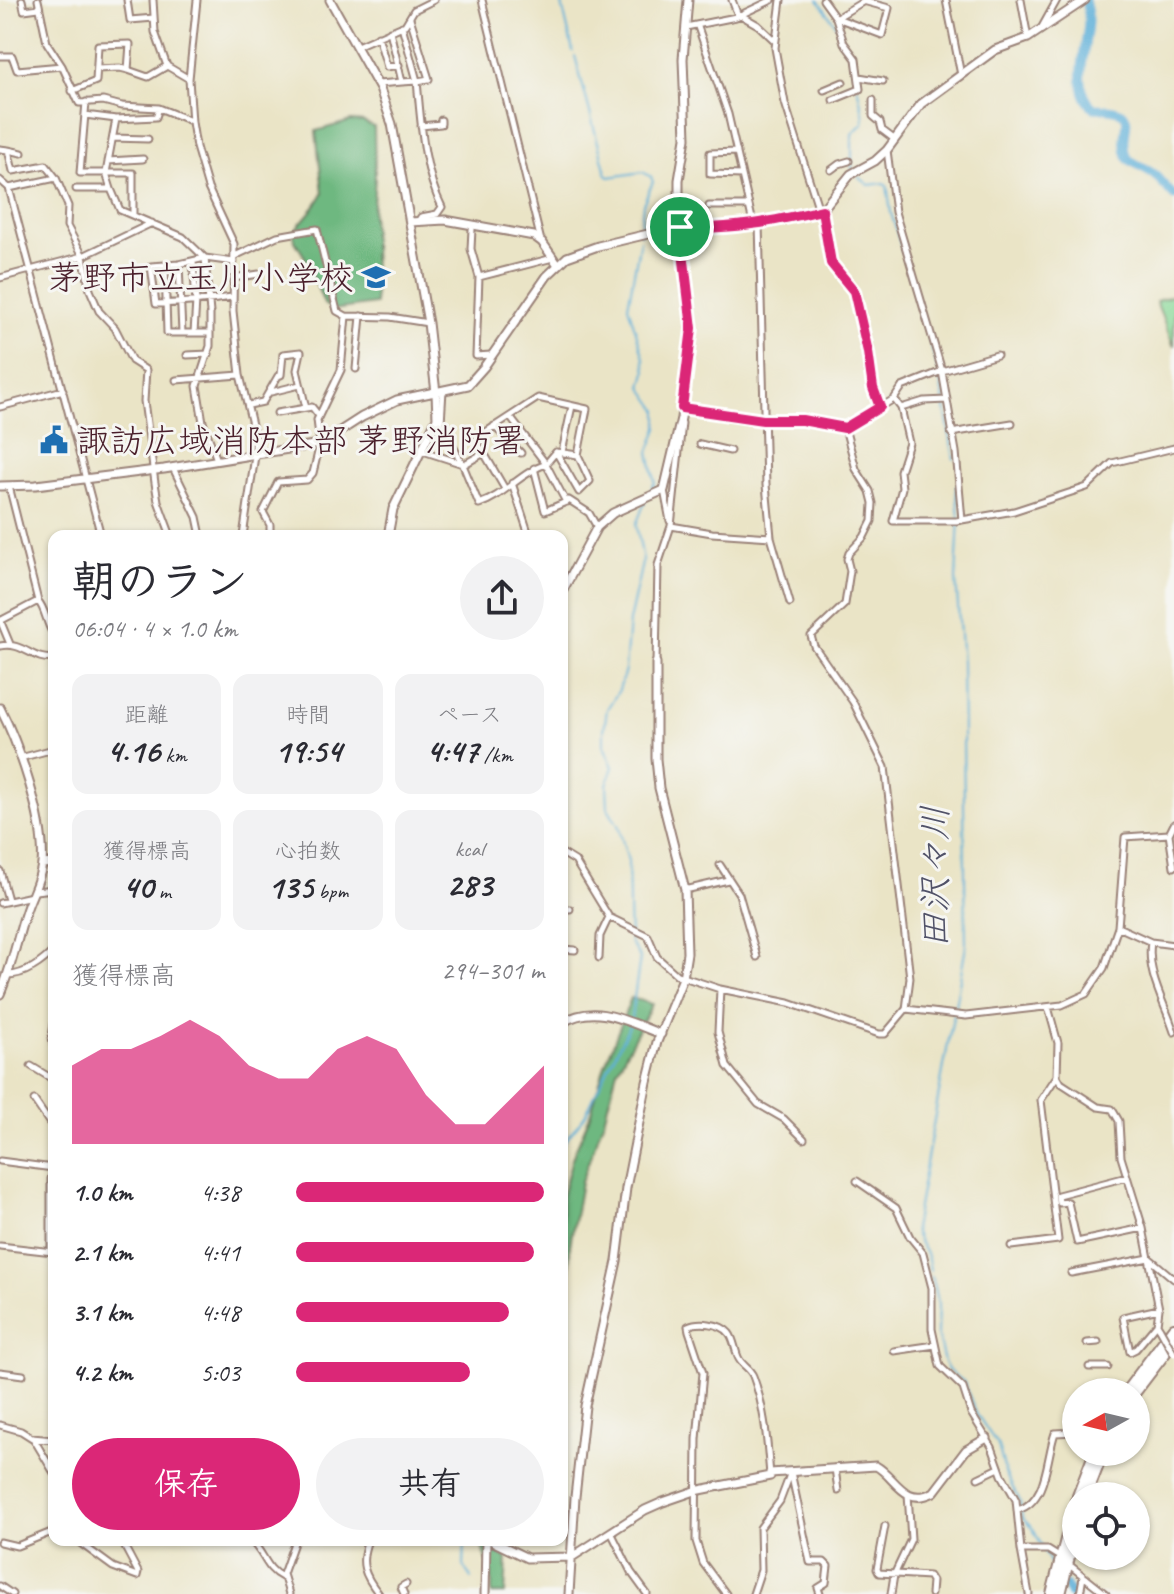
<!DOCTYPE html>
<html lang="ja">
<head>
<meta charset="utf-8">
<style>
  body { margin:0; font-family:Caveat,"Klee One",sans-serif; background:#f2f2f3; color:#2b2b33; height:100vh; display:flex; flex-direction:column; font-size:30px; white-space:nowrap }
  * { box-sizing:border-box; margin:0 }
  p { font-size:26px; color:#7c7c81 }
  .icon { flex:none; width:44px; height:44px; fill:none; stroke:currentColor; stroke-width:2; stroke-linecap:round; stroke-linejoin:round }
  .map { position:relative; flex:1; overflow:hidden }
  .side { position:absolute; left:48px; top:530px; width:520px; height:1016px; display:flex; flex-direction:column; background:#fff; border-radius:16px; box-shadow:0 2px 6px #0004 }
  .side>* { flex:none }
  .needle { width:52px; rotate:262deg }
  .buttons { position:absolute; left:1062px; top:1378px; display:grid; gap:16px }
  .buttons a { display:grid; place-items:center; width:88px; height:88px; border-radius:50%; background:#fff; box-shadow:0 2px 6px #0004; font-size:40px }
  .pin { position:absolute; display:grid; place-items:center; width:68px; height:68px; color:#fff; margin:-34px; border:4px solid #fff; border-radius:50%; box-shadow:0 2px 8px #0007 }
  .round { display:grid; place-items:center; flex:none; width:84px; height:84px; border-radius:42px; background:#f2f2f3 }
  .overview { display:flex; align-items:center; justify-content:space-between; height:136px; padding:0 24px }
  h1 { font-size:44px; font-weight:700; line-height:60px }
  .figures { display:grid; grid-template-columns:repeat(3,1fr); gap:12px; height:136px; padding:8px 24px }
  .figures div { display:grid; align-content:center; border-radius:16px; background:#f2f2f3; text-align:center }
  .figures b { font-size:34px; font-weight:700 }
  .figures small { font-size:22px; font-weight:400 }
  .figures p { font-size:22px }
  .chart { height:224px; padding:16px 24px }
  .chart p { display:flex; justify-content:space-between }
  .chart svg { width:100%; height:144px; margin-top:8px; fill:#db2777; opacity:.7 }
  .action { display:flex; gap:16px; margin-top:auto; padding:16px 24px }
  .action a { flex:1; height:92px; border-radius:48px; background:#db2777; color:#fff; font-size:32px; font-weight:700; line-height:92px; text-align:center }
  .action a+a { background:#f2f2f3; color:#2b2b33 }
  ul { padding:0 24px; list-style:none; font-size:26px }
  li { display:grid; grid-template-columns:128px 96px 1fr; align-items:center; height:60px }
  li i { height:20px; border-radius:10px; background:#db2777 }
  .map>svg:first-child { display:block }
  .green { fill:#88d897; stroke:#697c61; stroke-width:2 }
  .forest { fill:#6eb880; stroke:#5c6c56; stroke-width:2 }
  .lines { fill:none; stroke-linecap:round; stroke-linejoin:round }
  .stream { stroke:#5eb0d9; stroke-width:2 }
  .river { stroke:#5eb0d9; stroke-width:9 }
  .street-casing { stroke:#9a8278; stroke-width:9 }
  .secondary-casing { stroke:#9a8278; stroke-width:11 }
  .highway-casing { stroke:#9a8278; stroke-width:14 }
  .street { stroke:#fff; stroke-width:5 }
  .secondary { stroke:#fff; stroke-width:7 }
  .highway { stroke:#fff; stroke-width:10 }
  .street-bridge-casing { stroke:#9a8278; stroke-width:9; stroke-linecap:butt }
  .street-bridge { stroke:#fff; stroke-width:5 }
  .route-casing { stroke:#fff; stroke-width:16 }
  .route { stroke:#db2777; stroke-width:10 }
  .labels { text-anchor:middle; dominant-baseline:central; stroke-width:6; stroke-linejoin:round; paint-order:stroke }
  .poi-label { font-size:34px; fill:#4a1f2b; stroke:#f6f6f2; text-anchor:end }
  .water-label { font-size:36px; font-style:italic; fill:#515268; stroke:#f6f6f2 }
</style>
</head>
<body>
<div class="map">
<svg width="1174" height="1594" viewBox="0 0 1174 1594">
  <rect width="100%" height="100%" fill="#f6f6f2"/>
  <filter id="ink" filterUnits="userSpaceOnUse"><feTurbulence type="fractalNoise" baseFrequency=".0125" numOctaves="2"/><feDisplacementMap in="SourceGraphic" scale="16" xChannelSelector="R" yChannelSelector="G"/><feConvolveMatrix kernelMatrix="1 2 1 2 8 2 1 2 1" color-interpolation-filters="sRGB"/></filter>
  <filter id="wash" filterUnits="userSpaceOnUse"><feTurbulence type="fractalNoise" baseFrequency=".006" numOctaves="4" result="noise"/><feDisplacementMap in="SourceGraphic" scale="32" xChannelSelector="R" yChannelSelector="G"/><feGaussianBlur stdDeviation="1.8" result="paint"/><feColorMatrix in="noise" values="0 0 0 0 0 0 0 0 0 0 0 0 0 0 0 0 0 1.4 0 .05"/><feComposite in="paint" operator="in"/></filter>
  <g filter="url(#wash)">
    <rect width="100%" height="100%" fill="#eae4c6"/>
    <path class="green" d="M 1174,295 L 1174,347 L 1156,301 Z"/>
    <path class="forest" d="M 351,121 L 364,122 L 374,127 L 375,178 L 372,216 L 375,304 L 333,310 L 324,304 L 306,259 L 295,241 L 293,232 L 316,205 L 323,193 L 316,131 Z
      M 631,998 L 652,1004 L 617,1070 L 604,1120 L 581,1182 L 570,1245 L 568,1298 L 562,1313 L 562,1196 L 572,1158 L 589,1118 L 605,1065 Z
      M 479,1540 L 490,1540 L 494,1553 L 507,1558 L 505,1594 L 492,1594 L 492,1572 Z"/>
    <g class="lines">
      <path class="stream" d="M 561,0 L 573,51
        M 818,0 L 836,25
        M 850,55 L 864,117 L 863,123 L 852,134 L 852,169
        M 575,56 L 606,173 L 609,177 L 643,172 L 651,177 L 653,182 L 643,204 L 640,234
        M 859,177 L 869,185 L 884,183 L 887,185 L 891,213 L 938,369
        M 640,240 L 628,306 L 644,358 L 646,372 L 642,387 L 658,410 L 658,428 L 649,452 L 655,482 L 650,492
        M 939,375 L 954,459
        M 631,1018 L 640,958 L 630,942 L 628,861 L 618,825 L 608,808 L 607,785 L 613,767 L 604,746 L 604,730 L 607,709 L 619,690 L 625,670 L 629,621 L 643,559 L 636,525 L 645,502
        M 562,1144 L 584,1117 L 630,1024
        M 930,1270 C 928,1249 918,1246 914,1229 L 966,946 L 962,662 L 956,579 L 959,517 L 956,486
        M 931,1276 L 938,1304 L 937,1333 L 944,1362 L 948,1370 L 964,1382 L 976,1413 L 998,1446 L 1006,1475 L 1020,1501 L 1022,1518 L 1033,1529 L 1053,1568
        M 465,1540 L 464,1567 L 471,1578"/>
      <path class="river" d="M 1085,0 C 1087,7 1088,13 1088,20 C 1088,45 1070,89 1094,108 C 1149,109 1115,128 1128,159 L 1154,174 L 1174,196
        M 1066,1586 L 1071,1594"/>
    </g>
  </g>
  <g filter="url(#ink)">
    <g class="lines">
      <defs>
        <path id="street" d="M 22,0 L 24,10 L 39,8
          M 38,0 L 47,43 L 62,66 L 79,103 L 103,101 L 122,106 L 159,108 L 191,121
          M 127,0 L 130,20 L 154,18
          M 153,0 L 155,32 L 167,66 L 189,79
          M 197,0 L 189,79 L 192,122 L 196,147 L 208,188 L 234,244 L 233,311 L 240,375 L 255,437 L 255,456 L 243,536
          M 482,0 L 541,241
          M 732,0 L 737,13 L 758,25 L 775,41
          M 781,0 L 775,48 L 785,103 L 817,204 L 822,210 L 831,263 L 854,291 L 868,352 L 873,388 L 880,407
          M 823,0 L 836,18 L 864,1
          M 946,0 L 961,75
          M 1021,0 L 1028,38
          M 410,18 L 429,79 L 417,81 C 421,122 423,169 442,207 L 437,214 L 421,217 L 419,220
          M 837,18 L 882,35 L 889,8 L 863,1
          M 402,26 L 417,81 L 402,82
          M 686,27 L 736,17 L 772,0
          M 698,27 L 728,114 L 753,223
          M 1042,27 L 1057,0
          M 378,36 L 387,67 L 399,65
          M 357,46 L 405,25 L 414,10 L 434,0
          M 0,56 L 12,56 L 17,70 L 62,66
          M 97,69 L 120,68 L 128,70
          M 859,77 L 883,81
          M 378,84 L 402,82 L 390,31
          M 824,90 L 843,82
          M 72,91 L 96,81 L 98,45 L 130,44 L 128,70 L 148,77 L 167,66
          M 833,100 L 860,89 L 856,59 L 844,43 L 836,18
          M 873,100 L 873,116 L 880,122 L 882,130 L 894,139
          M 86,102 L 80,173 L 133,173 L 133,215
          M 85,115 L 116,119 L 106,173 L 111,189
          M 116,119 L 156,117 L 159,108
          M 421,126 L 441,124 L 441,120
          M 113,138 L 148,139
          M 0,149 L 8,150 L 13,171 L 46,165 L 56,178
          M 8,150 L 22,153
          M 887,150 L 895,212 L 942,371 L 956,452 L 962,520
          M 737,152 L 710,153 L 710,174 L 742,175
          M 108,161 L 143,159
          M 831,170 L 839,164 L 849,161
          M 0,180 L 9,188 L 101,536
          M 9,188 L 56,178 L 68,206 L 67,226 L 83,256 L 90,290 L 99,311 L 115,328 L 132,361 L 146,370 L 144,401 L 155,483 L 158,501 L 171,536
          M 76,189 L 111,189 L 120,210 L 183,237 L 205,258 L 210,313 L 210,346 L 197,386 L 203,422 L 217,460
          M 709,206 L 748,206
          M 759,223 L 766,485 L 771,537 L 790,603
          M 472,229 L 471,249 L 479,277 L 476,356 L 491,355
          M 235,256 L 277,236 L 317,229 L 337,311 L 346,316 L 390,317 L 428,323
          M 193,261 L 196,301 L 194,333
          M 179,264 L 205,258 L 234,262
          M 165,265 L 167,333 L 182,333 L 179,264 L 151,266 L 156,304 C 181,303 207,301 232,297
          M 479,277 L 553,258
          M 0,278 L 83,256 L 152,223
          M 233,278 L 259,274
          M 182,333 L 209,333
          M 187,355 L 209,354
          M 356,369 L 361,316
          M 176,380 L 240,375
          M 443,390 L 441,423 L 463,465 L 479,504 C 504,496 520,473 546,464 L 510,417
          M 271,392 L 300,385
          M 894,399 L 901,408 L 909,443 L 900,471 L 902,488 L 893,521 L 956,521 L 1014,511 L 1087,487 L 1112,463 L 1174,448
          M 249,405 L 263,402 L 278,376 L 281,375 L 283,354 L 301,352 L 297,370 L 306,408 L 277,413
          M 0,407 L 63,390
          M 306,408 L 312,407 L 319,416
          M 683,408 L 763,420 L 802,420 L 845,428 L 894,399 L 902,387 L 942,371 L 997,355
          M 901,408 L 924,401 L 947,400
          M 494,426 L 521,453
          M 951,433 L 1012,423
          M 700,444 L 730,451
          M 423,451 L 460,463
          M 562,452 L 572,406
          M 484,453 L 505,489
          M 463,465 L 484,453 L 476,441 L 478,437 L 538,398 L 587,409 L 578,455 L 590,481 L 579,492 L 556,452 L 578,455
          M 173,468 L 197,517 L 201,536
          M 534,468 L 545,511 L 566,502 L 546,464 L 556,452
          M 512,483 L 529,535 L 527,536
          M 9,486 L 38,601 C 45,608 46,622 52,632
          M 664,490 L 670,521
          M 567,502 L 569,500 L 589,513 L 597,527
          M 671,526 L 712,533 L 771,537
          M 270,536 L 270,525 L 263,512 L 278,482 L 307,480 L 313,473 L 320,444 L 317,420 L 341,370 L 346,316
          M 0,620 L 10,644
          M 0,621 L 38,601
          M 0,646 C 24,641 33,662 54,658
          M 656,663 L 658,565 L 671,526 L 682,423
          M 20,758 L 54,749
          M 1174,824 L 1169,834 L 1174,867
          M 562,853 L 575,861 L 609,917 L 648,936 L 657,957 L 677,975 L 720,989 L 789,1003 L 879,1034 L 885,1034 L 906,1009 L 910,978 L 885,767 L 853,702 L 814,646 L 811,636 L 845,604 L 850,571 L 847,559 L 849,553 L 864,537 L 872,521 L 873,503 L 870,491 L 856,469 L 845,428
          M 720,865 L 739,894 L 757,957
          M 0,871 L 8,900
          M 685,890 L 728,880
          M 35,891 L 54,889
          M 0,903 L 32,896
          M 562,909 L 570,909
          M 1118,927 L 1151,942 L 1174,945
          M 562,929 L 563,929
          M 1151,942 C 1146,974 1165,1003 1174,1032
          M 562,949 L 575,950
          M 599,958 L 600,936 L 609,917
          M 8,975 C 25,975 43,962 54,950
          M 720,989 L 718,1032 L 727,1066 L 758,1104 L 784,1119 L 804,1139
          M 1048,1007 L 1058,1043 L 1057,1076 L 1061,1083 L 1098,1107 L 1112,1109 L 1119,1121 L 1121,1157 L 1143,1228 L 1159,1309 L 1157,1324 L 1160,1329
          M 906,1009 L 966,1016 L 1062,1005 L 1086,994 L 1104,968 L 1118,927 L 1125,837 L 1169,834
          M 54,1024 L 52,1037 L 54,1051
          M 31,1066 L 54,1080
          M 34,1100 L 49,1122 L 54,1124
          M 0,1161 L 53,1168
          M 1127,1177 L 1058,1195 L 1059,1203 L 1068,1202 L 1077,1242 L 1143,1228
          M 857,1181 L 896,1208 L 910,1237 L 923,1253 L 932,1288 L 932,1329 L 940,1366 L 963,1388 L 971,1413 L 992,1447 L 1002,1475 L 1016,1500 L 1021,1550 L 1029,1594
          M 0,1246 L 53,1252
          M 1011,1246 L 1058,1240 L 1041,1100 L 1057,1076
          M 51,1252 L 51,1179 L 54,1168
          M 1071,1273 L 1149,1258 L 1174,1279
          M 1157,1324 L 1136,1349 L 1130,1352 L 1123,1317 L 1159,1309
          M 1087,1343 L 1098,1342
          M 894,1351 L 935,1345
          M 1089,1367 L 1108,1367
          M 0,1372 L 23,1375
          M 0,1425 L 21,1431 L 32,1438 L 54,1440
          M 33,1438 L 54,1473
          M 835,1468 L 838,1491
          M 978,1478 L 999,1468
          M 1018,1510 C 1048,1501 1046,1458 1055,1433 L 1076,1432
          M 885,1526 L 877,1569 L 879,1573 L 929,1576 L 932,1581 L 931,1594
          M 611,1532 L 631,1572 L 647,1594
          M 76,1540 L 113,1567 L 137,1576 L 138,1572 L 121,1540
          M 250,1540 C 265,1553 264,1568 282,1577
          M 368,1540 C 359,1563 364,1575 379,1594
          M 0,1542 L 17,1546 L 54,1531
          M 1021,1550 L 1048,1550 L 1056,1555
          M 1072,1567 L 1106,1594
          M 0,1586 L 12,1594
          M 289,1594 L 283,1574 L 295,1540
          M 404,1594 L 401,1587 L 406,1584
          M 726,1594 L 703,1563 L 696,1541 L 697,1439 L 703,1373 L 689,1331 L 688,1326 C 698,1321 721,1323 729,1333 C 734,1339 735,1350 738,1357 C 741,1365 750,1368 753,1376 C 765,1408 767,1441 770,1475
          M 753,1594 L 761,1570 L 760,1528 L 780,1501 L 791,1472 L 810,1562 L 824,1562 L 828,1566 L 826,1583 L 818,1588 L 820,1594
          M 891,1594 L 894,1575 L 911,1539 L 908,1494
          M 1080,1594 L 1083,1577"/>
        <path id="secondary" d="M 330,0 L 380,89 L 392,124 L 428,323 L 436,393 L 437,418 L 393,509 L 388,536
          M 410,222 L 445,220 L 534,236 L 542,242 L 558,265
          M 0,486 L 36,485 L 164,469 L 320,444 L 362,417 L 397,400 L 468,385 L 484,367 L 547,276 L 567,257 L 598,246 L 673,228 L 703,229 L 759,223 L 822,210 L 851,174 L 875,161 L 887,150 L 921,104 L 995,50 L 1028,38 L 1085,0
          M 562,592 L 597,527 L 613,513 L 664,490 L 681,418 L 692,328 L 679,210 L 679,180 L 686,138 L 683,59 L 688,0
          M 0,708 C 19,745 46,822 42,864 C 40,881 31,895 26,911 C 17,938 12,967 0,994
          M 42,864 L 54,863
          M 562,1023 C 595,1002 628,1022 661,1034
          M 770,1473 L 876,1466 C 895,1476 904,1508 934,1492 L 966,1450 L 987,1438
          M 490,1540 L 527,1558 L 572,1557 L 645,1510 L 663,1502 L 695,1491 L 770,1476
          M 485,1594 L 486,1540
          M 569,1594 L 575,1497 L 585,1406 L 617,1261 L 626,1188 L 647,1082 L 657,1042 L 683,978 L 687,953 L 685,890 L 659,788 L 656,759 L 656,663"/>
        <path id="highway" d="M 1126,1392 L 1174,1328
          M 1135,1392 L 1174,1341
          M 1078,1496 L 1095,1452
          M 1086,1496 L 1103,1452
          M 1052,1594 L 1076,1501
          M 1060,1594 L 1076,1528"/>
      </defs>
      <use href="#street" class="street-casing"/>
      <use href="#secondary" class="secondary-casing"/>
      <use href="#highway" class="highway-casing"/>
      <use href="#street" class="street"/>
      <use href="#secondary" class="secondary"/>
      <use href="#highway" class="highway"/>
      <defs>
        <path id="street-bridge" d="M 1160,1329 L 1174,1354"/>
      </defs>
      <use href="#street-bridge" class="street-bridge-casing"/>
      <use href="#street-bridge" class="street-bridge"/>
    </g>
  </g>
  <g class="lines" filter="url(#ink)">
    <defs>
      <path id="route" d="M 822,210 L 831,263 L 854,291 L 868,352 L 873,388 L 880,407 L 845,428 L 802,420 L 763,420 L 682,408 L 692,328 L 680,227 C 727,231 776,221 822,210 Z"/>
    </defs>
    <use href="#route" class="route-casing"/>
    <use href="#route" class="route"/>
  </g>
  <defs>
    <symbol id="school-bare" viewBox="-9 -9 18 18"><path d="M0-5L7-2L0 1L-7-2ZM-4 1L0 2.5L4 1V4Q0 6-4 4Z" fill="#1f6fb2" stroke="#f6f6f2" stroke-width="2.5" paint-order="stroke"/></symbol>
    <symbol id="civic-bare" viewBox="-9 -9 18 18"><path d="M-.6-6.5H3V-4.5H.6V-3L4-1V1h2V6H-6V1h2V-1L-.6-3ZM-1.2 2.5V6h2.4V2.5Z" fill="#1f6fb2" stroke="#f6f6f2" stroke-width="2.5" paint-order="stroke"/></symbol>
  </defs>
  <g fill-rule="evenodd">
    <use href="#school-bare" x="356" y="257" width="40" height="40"/>
    <use href="#civic-bare" x="34" y="420" width="40" height="40"/>
  </g>
  <g class="labels">
    <g class="poi-label">
      <text x="354" y="277">茅野市立玉川小学校</text>
      <text x="76" y="440" text-anchor="start">諏訪広域消防本部 茅野消防署</text>
    </g>
    <g class="water-label">
      <text transform="translate(935 877) rotate(-90)">田沢々川</text>
    </g>
  </g>
</svg>
<div class="buttons">
<a><svg class="needle" viewBox="-14 -14 28 28"><path d="M0-13l5 13h-10z" fill="#e53935"/><path d="M0 13l5-13h-10z" fill="#7c7c81"/></svg></a>
<a><svg class="icon" aria-label="locate" viewBox="0 0 24 24"><circle cx="12" cy="12" r="6"/><path d="M12 2v4M12 18v4M2 12h4M18 12h4"/></svg></a>
</div>
<div class="pin" style="left:680px;top:227px;background:#1e9e55"><svg class="icon" aria-label="arrive" viewBox="0 0 24 24"><path d="M6 21V4h12l-3 4 3 4H6"/></svg></div>
<section class="side">
<div class="overview"><div><h1>朝のラン</h1><p>06:04 · 4 × 1.0 km</p></div><a class="round"><svg class="icon" aria-label="share" viewBox="0 0 24 24"><path d="M12 15V3M7 8l5-5 5 5M5 13v7h14v-7"/></svg></a></div>
<div class="figures">
<div><p>距離</p><b>4.16<small> km</small></b></div>
<div><p>時間</p><b>19:54</b></div>
<div><p>ペース</p><b>4:47<small> /km</small></b></div>
</div>
<div class="figures">
<div><p>獲得標高</p><b>40<small> m</small></b></div>
<div><p>心拍数</p><b>135<small> bpm</small></b></div>
<div><p>kcal</p><b>283</b></div>
</div>
<div class="chart"><p><span>獲得標高</span>294–301 m</p>
<svg viewBox="0 0 160 44" preserveAspectRatio="none"><path d="M0 44V20L10 15L20 15L30 11L40 6L50 11L60 20L70 24L80 24L90 15L100 11L110 15L120 29L130 38L140 38L150 29L160 20V44z"/></svg>
</div>
<ul>
<li><b>1.0 km</b>4:38<i style="width:100%"></i></li>
<li><b>2.1 km</b>4:41<i style="width:96%"></i></li>
<li><b>3.1 km</b>4:48<i style="width:86%"></i></li>
<li><b>4.2 km</b>5:03<i style="width:70%"></i></li>
</ul>
<div class="action"><a>保存</a><a>共有</a></div>
</section>
</div>
</body>
</html>
